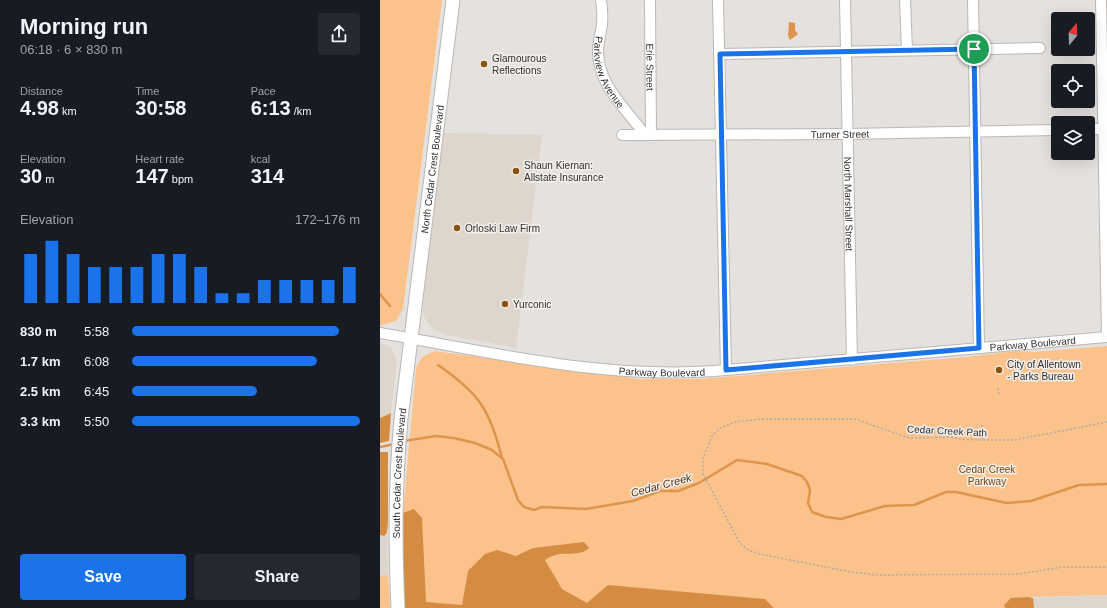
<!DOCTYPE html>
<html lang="en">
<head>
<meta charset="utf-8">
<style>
  body { margin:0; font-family:Arial,sans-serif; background:#242831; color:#f1f3f6; height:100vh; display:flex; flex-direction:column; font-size:15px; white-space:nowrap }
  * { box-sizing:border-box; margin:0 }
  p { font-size:13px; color:#9ea1a6 }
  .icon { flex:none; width:22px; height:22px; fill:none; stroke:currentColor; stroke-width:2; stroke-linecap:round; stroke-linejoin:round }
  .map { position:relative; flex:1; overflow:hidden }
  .sheet { display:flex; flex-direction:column; background:#171b24; width:380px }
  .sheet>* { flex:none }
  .needle { width:26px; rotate:19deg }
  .fabs { position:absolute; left:671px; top:12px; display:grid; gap:8px }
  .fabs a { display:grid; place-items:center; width:44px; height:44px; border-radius:4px; background:#171b24; box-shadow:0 4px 16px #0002; font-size:20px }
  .pin { position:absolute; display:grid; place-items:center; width:34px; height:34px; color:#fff; margin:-17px; border:2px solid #fff; border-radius:50%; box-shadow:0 1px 4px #0007 }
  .round { display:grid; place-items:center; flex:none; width:42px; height:42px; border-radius:4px; background:#242831 }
  .overview { display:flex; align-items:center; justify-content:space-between; height:68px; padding:0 20px }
  h1 { font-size:22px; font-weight:700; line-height:30px }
  .figures { display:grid; grid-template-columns:repeat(3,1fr); gap:6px; height:68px; padding:4px 20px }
  .figures div { display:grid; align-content:center }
  .figures b { font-size:20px; font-weight:700 }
  .figures small { font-size:11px; font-weight:400 }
  .figures p { font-size:11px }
  .chart { height:112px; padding:8px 20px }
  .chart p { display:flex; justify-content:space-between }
  .chart svg { width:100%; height:72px; margin-top:4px; stroke:#1a73e8; stroke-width:6 }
  .action { display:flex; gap:8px; margin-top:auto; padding:8px 20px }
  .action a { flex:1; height:46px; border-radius:4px; background:#1a73e8; color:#fff; font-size:16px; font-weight:700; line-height:46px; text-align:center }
  .action a+a { background:#242831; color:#f1f3f6 }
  ul { padding:0 20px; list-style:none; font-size:13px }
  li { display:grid; grid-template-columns:64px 48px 1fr; align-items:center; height:30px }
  li i { height:10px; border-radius:5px; background:#1a73e8 }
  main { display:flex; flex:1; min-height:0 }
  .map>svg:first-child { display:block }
  .built { fill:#ded5cd }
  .green { fill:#fcc28c }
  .forest { fill:#d48c42 }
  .water { fill:#de954b }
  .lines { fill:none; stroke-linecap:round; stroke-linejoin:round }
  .stream { stroke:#de954b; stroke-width:2.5 }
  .minor-casing { stroke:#bab7b4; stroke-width:12 }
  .major-casing { stroke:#bab7b4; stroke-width:15 }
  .path { stroke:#aeaba8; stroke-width:1.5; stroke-dasharray:2 2; stroke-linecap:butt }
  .minor { stroke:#fff; stroke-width:10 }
  .major { stroke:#fff; stroke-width:13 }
  .route-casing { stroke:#fff; stroke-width:8 }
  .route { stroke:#1a73e8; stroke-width:5 }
  .poi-dot { fill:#8b5209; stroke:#f2efec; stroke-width:1.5 }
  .labels { text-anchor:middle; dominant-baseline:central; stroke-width:3; stroke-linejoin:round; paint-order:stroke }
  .poi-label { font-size:10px; fill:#31302e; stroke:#f2efec; text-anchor:start }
  .street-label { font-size:10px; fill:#31302e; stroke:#f2efec }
  .park-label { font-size:10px; fill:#75450c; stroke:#f2efec }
  .water-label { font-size:11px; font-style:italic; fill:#523416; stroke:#f2efec }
</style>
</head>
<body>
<main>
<section class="sheet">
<div class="overview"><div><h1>Morning run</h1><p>06:18 · 6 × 830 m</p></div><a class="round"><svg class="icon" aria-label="share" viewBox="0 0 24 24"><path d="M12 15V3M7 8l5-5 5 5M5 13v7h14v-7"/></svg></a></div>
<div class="figures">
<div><p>Distance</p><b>4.98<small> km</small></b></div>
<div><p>Time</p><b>30:58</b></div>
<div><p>Pace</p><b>6:13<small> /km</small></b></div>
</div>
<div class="figures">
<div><p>Elevation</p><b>30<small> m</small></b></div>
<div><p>Heart rate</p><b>147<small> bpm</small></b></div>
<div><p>kcal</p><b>314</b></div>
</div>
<div class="chart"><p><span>Elevation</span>172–176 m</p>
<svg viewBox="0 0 160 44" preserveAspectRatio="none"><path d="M5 44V14M15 44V6M25 44V14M35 44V22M45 44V22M55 44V22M65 44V14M75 44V14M85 44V22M95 44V38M105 44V38M115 44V30M125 44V30M135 44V30M145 44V30M155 44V22"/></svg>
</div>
<ul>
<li><b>830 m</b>5:58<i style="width:91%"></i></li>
<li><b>1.7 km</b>6:08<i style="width:81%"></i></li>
<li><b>2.5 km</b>6:45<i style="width:55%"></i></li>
<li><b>3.3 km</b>5:50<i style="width:100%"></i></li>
</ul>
<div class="action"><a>Save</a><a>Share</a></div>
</section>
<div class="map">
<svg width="727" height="608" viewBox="0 0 727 608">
  <rect width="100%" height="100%" fill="#e5e1de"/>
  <path class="built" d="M 63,133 L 162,135 L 136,348 L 63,334 L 53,329 L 44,317 L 43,306 L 55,192 Z
    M 0,342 L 11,348 L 17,360 L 11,413 L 0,418 Z
    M 7,533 L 8,575 L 0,576 L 0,535 L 4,536 Z
    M 727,595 L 727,608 L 654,608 L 653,598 Z"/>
  <path class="green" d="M 0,0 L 62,0 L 23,309 L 16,321 L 2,325 L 0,325 Z
    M 727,346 L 727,595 L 649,597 L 624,605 L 625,608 L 394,608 L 391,605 L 326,608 L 44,608 L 22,563 L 23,513 L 36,368 L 42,357 L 55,351 L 259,379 L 320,379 L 586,357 L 635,351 L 654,352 Z
    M 8,575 L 10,608 L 0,608 L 0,576 Z"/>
  <path class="forest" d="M 11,413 L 9,441 L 0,443 L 0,418 Z
    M 0,452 L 8,452 L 8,522 L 7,533 L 4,536 L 0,535 Z
    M 34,509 L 42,518 L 46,602 L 82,605 L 88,571 L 105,554 L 117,550 L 136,556 L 153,548 L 204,542 L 209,548 C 197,559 181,548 165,560 L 182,589 L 207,603 L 228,585 L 385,599 L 394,608 L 25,608 L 22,563 L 23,513 Z
    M 649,597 L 653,598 L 654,608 L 625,608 L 624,605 L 631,598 Z"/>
  <path class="water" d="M 409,22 L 415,23 L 415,30 L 418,34 L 410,40 L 408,36 Z"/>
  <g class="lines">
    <path class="stream" d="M 0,294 L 10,306
      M 58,365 C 99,393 110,410 122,458
      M 24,441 L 56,436 L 74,438 L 95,443 L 112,450 L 123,459 L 138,500 L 144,507 L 154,510 L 162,507 L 206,509 L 253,501 L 280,491 L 298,491 L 319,483 L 357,460 L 387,464 L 422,476 L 427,482 L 430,490 L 428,503 L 432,512 L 446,517 L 461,519 L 505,506 L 534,505 L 566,492 L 576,492 L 627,503 L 651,501 L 699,485 L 727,484
      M 0,447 L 15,444"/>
    <defs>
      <g id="minor">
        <path id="s1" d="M 221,0 C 222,8 223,16 222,24 C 221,33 218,42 218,52 C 219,87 246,108 265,135"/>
        <path id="s2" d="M 270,0 L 271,135"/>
        <path d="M 338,0 L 346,370"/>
        <path id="s3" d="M 465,0 L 472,360"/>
        <path d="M 525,0 L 527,50"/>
        <path d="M 593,0 L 599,348"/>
        <path d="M 721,0 L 727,337"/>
        <path d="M 339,54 L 660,48"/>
        <path d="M 708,129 L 727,129"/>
        <path id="s4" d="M 242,135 L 467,134 L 678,130"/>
        <path id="s5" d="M 0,333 C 110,352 221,379 334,371 L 727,337"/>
      </g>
      <g id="major">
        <path id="s6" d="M 18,608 C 15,545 15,482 21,419 L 73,0"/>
      </g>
    </defs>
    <use href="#minor" class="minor-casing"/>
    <use href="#major" class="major-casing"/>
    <path class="path" d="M 618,388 L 619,396
      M 727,422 L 635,440 L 602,440 L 579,439 L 571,437 L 529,438 L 475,419 L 380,419 L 355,422 L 340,428 L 332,436 L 323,458 L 323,474 L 360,543 L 368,550 L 380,554 L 471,572 L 496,575 L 638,574 L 683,567 L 727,567
      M 602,425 L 602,440"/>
    <use href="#minor" class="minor"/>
    <use href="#major" class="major"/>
  </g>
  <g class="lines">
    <defs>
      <path id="route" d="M 594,49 L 599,348 L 346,370 L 340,54 Z"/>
    </defs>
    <use href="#route" class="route-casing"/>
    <use href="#route" class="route"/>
  </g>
  <g class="poi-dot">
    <circle cx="104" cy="64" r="4"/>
    <circle cx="136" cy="171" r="4"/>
    <circle cx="77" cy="228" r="4"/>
    <circle cx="125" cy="304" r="4"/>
    <circle cx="619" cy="370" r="4"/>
  </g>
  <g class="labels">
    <g class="poi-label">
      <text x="112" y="58">Glamourous<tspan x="112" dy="12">Reflections</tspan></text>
      <text x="144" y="165">Shaun Kiernan:<tspan x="144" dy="12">Allstate Insurance</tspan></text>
      <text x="85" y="228">Orloski Law Firm</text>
      <text x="133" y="304">Yurconic</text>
      <text x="627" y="364">City of Allentown<tspan x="627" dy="12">- Parks Bureau</tspan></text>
    </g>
    <g class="street-label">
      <text stroke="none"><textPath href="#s2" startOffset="67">Erie Street</textPath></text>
      <text stroke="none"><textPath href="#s1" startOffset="75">Parkview Avenue</textPath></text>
      <text stroke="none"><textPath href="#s4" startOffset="218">Turner Street</textPath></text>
      <text stroke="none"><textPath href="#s6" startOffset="441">North Cedar Crest Boulevard</textPath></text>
      <text stroke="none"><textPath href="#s3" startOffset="204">North Marshall Street</textPath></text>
      <text stroke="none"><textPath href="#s5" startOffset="657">Parkway Boulevard</textPath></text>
      <text stroke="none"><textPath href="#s5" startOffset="285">Parkway Boulevard</textPath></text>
      <text transform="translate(567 431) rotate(3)">Cedar Creek Path</text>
      <text stroke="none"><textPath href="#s6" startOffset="135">South Cedar Crest Boulevard</textPath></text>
    </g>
    <g class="park-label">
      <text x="607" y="469">Cedar Creek<tspan x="607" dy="12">Parkway</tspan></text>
    </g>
    <g class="water-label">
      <text transform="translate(281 485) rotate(-15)">Cedar Creek</text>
    </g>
  </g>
</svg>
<div class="fabs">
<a><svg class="needle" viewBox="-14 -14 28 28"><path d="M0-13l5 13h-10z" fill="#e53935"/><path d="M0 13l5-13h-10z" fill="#9ea1a6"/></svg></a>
<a><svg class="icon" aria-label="locate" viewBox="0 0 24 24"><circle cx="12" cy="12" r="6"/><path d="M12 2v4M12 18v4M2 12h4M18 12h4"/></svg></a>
<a><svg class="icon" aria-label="layers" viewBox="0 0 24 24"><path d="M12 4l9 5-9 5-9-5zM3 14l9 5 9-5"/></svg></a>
</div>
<div class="pin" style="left:594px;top:49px;background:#1e9e55"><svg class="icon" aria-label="arrive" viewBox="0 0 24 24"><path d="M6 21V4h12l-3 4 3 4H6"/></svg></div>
</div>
</main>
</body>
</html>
